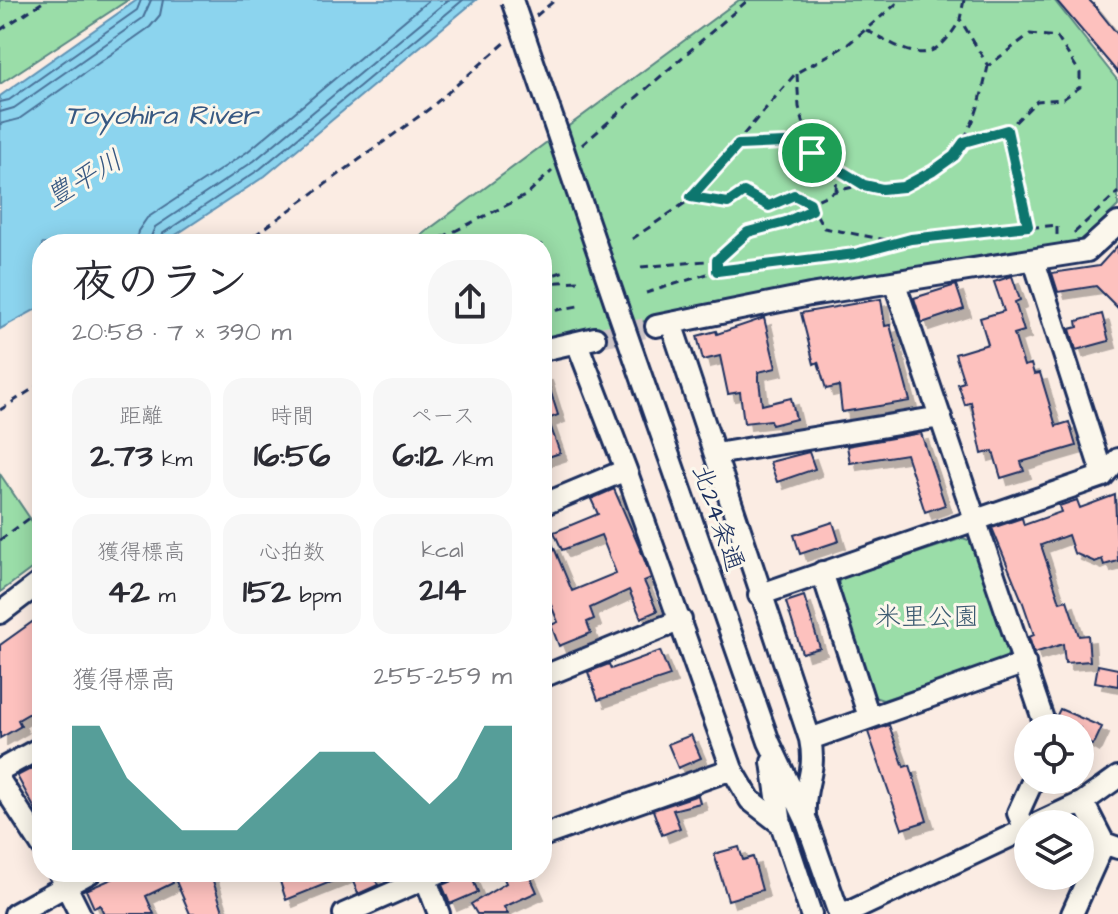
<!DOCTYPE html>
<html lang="ja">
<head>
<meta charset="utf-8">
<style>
  body { margin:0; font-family:"Architects Daughter","Klee One",sans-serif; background:#f7f7f7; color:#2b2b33; height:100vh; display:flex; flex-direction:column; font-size:30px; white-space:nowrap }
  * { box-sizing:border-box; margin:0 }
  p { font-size:26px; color:#7c7c81 }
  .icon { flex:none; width:44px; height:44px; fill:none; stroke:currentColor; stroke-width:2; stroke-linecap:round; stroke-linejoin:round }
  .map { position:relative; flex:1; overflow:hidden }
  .details { position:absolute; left:32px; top:234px; width:520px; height:648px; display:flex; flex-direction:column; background:#fff; border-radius:32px; box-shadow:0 4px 20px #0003 }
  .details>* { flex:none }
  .fabs { position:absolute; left:1014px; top:714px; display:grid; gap:16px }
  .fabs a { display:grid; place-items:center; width:80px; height:80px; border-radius:50%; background:#fff; box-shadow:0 4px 20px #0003; font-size:40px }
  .pin { position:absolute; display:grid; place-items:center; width:68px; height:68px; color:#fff; margin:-34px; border:4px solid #fff; border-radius:50%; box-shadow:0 2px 8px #0007 }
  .round { display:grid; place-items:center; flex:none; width:84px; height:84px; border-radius:32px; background:#f7f7f7 }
  .head { display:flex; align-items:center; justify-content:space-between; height:136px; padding:0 40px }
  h1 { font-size:44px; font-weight:700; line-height:60px }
  .figures { display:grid; grid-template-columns:repeat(3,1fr); gap:12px; height:136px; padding:8px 40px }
  .figures div { display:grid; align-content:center; border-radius:20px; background:#f7f7f7; text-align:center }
  .figures b { font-size:34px; font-weight:700 }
  .figures small { font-size:22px; font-weight:400 }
  .figures p { font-size:22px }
  .chart { height:224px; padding:16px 40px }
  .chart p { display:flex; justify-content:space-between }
  .chart svg { width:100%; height:144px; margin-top:8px; fill:#0f766e; opacity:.7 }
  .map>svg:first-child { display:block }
  .green { fill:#9adda8; stroke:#5a8683; stroke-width:2 }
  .water { fill:#8cd4ee; stroke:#5f92b4; stroke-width:2 }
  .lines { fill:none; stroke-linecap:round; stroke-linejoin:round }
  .shore { stroke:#487198; stroke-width:2 }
  .building { fill:#fdc1be; stroke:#1b2f5e; stroke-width:2; filter:url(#shadow) }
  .minor-tunnel { stroke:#cec6c8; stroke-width:20; stroke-dasharray:20 10; stroke-linecap:butt }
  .minor-casing { stroke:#1b2f5e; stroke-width:26 }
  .path { stroke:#1b2f5e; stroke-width:3; stroke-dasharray:8 6; stroke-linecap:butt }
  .minor { stroke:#fbf7ec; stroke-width:20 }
  .minor-bridge-casing { stroke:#1b2f5e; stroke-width:26; stroke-linecap:butt }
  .minor-bridge { stroke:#fbf7ec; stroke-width:20 }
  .route-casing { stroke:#fff; stroke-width:16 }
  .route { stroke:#0f766e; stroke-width:10 }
  .labels { text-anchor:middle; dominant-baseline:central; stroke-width:6; stroke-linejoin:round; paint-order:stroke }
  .street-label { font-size:26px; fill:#1b2f5e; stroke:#fbf7ec }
  .park-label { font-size:26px; fill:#3b5a70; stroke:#fbf7ec }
  .water-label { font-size:28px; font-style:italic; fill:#375882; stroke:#fbf7ec }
</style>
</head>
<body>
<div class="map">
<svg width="1118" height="914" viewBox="0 0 1118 914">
  <defs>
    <filter id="shadow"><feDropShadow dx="7" dy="7" stdDeviation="0" flood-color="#0004"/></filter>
  </defs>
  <rect width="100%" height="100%" fill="#fbece3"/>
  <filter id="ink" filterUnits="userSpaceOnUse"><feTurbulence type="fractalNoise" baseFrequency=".0125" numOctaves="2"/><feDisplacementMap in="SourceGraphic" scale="16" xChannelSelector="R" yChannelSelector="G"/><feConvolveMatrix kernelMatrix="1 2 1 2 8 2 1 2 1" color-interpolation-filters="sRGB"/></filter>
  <g filter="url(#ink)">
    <path class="green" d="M 0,0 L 128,0 L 0,84 Z
      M 739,0 L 1054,0 L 1118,81 L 1118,206 L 1081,241 L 542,340 L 542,244 L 409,244 Z
      M 0,474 L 42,536 L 42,561 L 0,592 Z
      M 963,538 L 971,541 L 1009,651 L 1006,659 L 883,700 L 874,697 L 836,588 L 840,579 Z"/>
    <path class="water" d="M 137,0 L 476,0 L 265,176 L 162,244 L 42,244 L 42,306 L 0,329 L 0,96 Z"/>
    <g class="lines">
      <path class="shore" d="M 0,102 L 9,100 L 137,10 L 141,0
        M 0,112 L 14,108 L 143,18 L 151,0
        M 0,124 L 19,119 L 150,27 L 160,15 L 163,0
        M 136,244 L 138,231 L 147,218 L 247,152 L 429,0
        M 148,244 L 155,227 L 254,161 L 448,0
        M 159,244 L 162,234 L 260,169 L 463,0"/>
    </g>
    <path class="building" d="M 1056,0 L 1089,0 L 1094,5 L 1118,35 L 1118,73 Z
      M 1118,245 L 1118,308 L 1096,286 L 1058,292 L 1052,273 L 1099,266 Z
      M 1012,276 L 1020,300 L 1015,302 L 1024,331 L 1014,334 L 1024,366 L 1031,364 L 1034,374 L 1040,373 L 1056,426 L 1069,422 L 1076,446 L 1021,462 L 1024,471 L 1001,478 L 993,451 L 982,454 L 971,402 L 965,405 L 958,384 L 964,382 L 955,354 L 988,344 L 980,318 L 1004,311 L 994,282 Z
      M 956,285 L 964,309 L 922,323 L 914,298 Z
      M 881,299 L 885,326 L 890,325 L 910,401 L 842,412 L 839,386 L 826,389 L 818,362 L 814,364 L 801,313 Z
      M 1102,314 L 1109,341 L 1076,350 L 1070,329 L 1078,327 L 1077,321 Z
      M 764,318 L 776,368 L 758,372 L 762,405 L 791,398 L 796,419 L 772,425 L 770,420 L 744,423 L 740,392 L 728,394 L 720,356 L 703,360 L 697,336 L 716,331 L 717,334 Z
      M 542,374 L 545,374 L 558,415 L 548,419 L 560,453 L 542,459 Z
      M 921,433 L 945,505 L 925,512 L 906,454 L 850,463 L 847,446 Z
      M 809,452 L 815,469 L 777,482 L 770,462 Z
      M 614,489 L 641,551 L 651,578 L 644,581 L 657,611 L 641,618 L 629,590 L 590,608 L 594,619 L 587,622 L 591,633 L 559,646 L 551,625 L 558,622 L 542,583 L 542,548 L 552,543 L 572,591 L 616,573 L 601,535 L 562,550 L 554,532 L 598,514 L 591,499 Z
      M 1115,495 L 1118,561 L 1104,565 L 1102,559 L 1095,562 L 1074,553 L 1068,535 L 1041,545 L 1060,602 L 1067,600 L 1079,636 L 1088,635 L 1090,661 L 1065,663 L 1063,644 L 1034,653 L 1029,637 L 1034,635 L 1023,603 L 992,528 L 1022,518 L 1024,525 L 1061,512 L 1059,506 L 1077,500 L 1080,508 Z
      M 833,522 L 839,541 L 800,554 L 794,535 Z
      M 804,596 L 820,648 L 802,653 L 786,602 Z
      M 42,615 L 42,706 L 18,720 L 21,726 L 0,738 L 0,645 Z
      M 660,651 L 670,676 L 598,700 L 588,672 L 609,664 L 611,669 Z
      M 1098,665 L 1118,669 L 1118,686 L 1095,682 Z
      M 1060,709 L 1102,727 L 1095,742 L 1092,745 L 1080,738 L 1080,728 L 1058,723 L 1056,717 Z
      M 889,725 L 904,767 L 910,765 L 927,821 L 902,829 L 868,732 Z
      M 691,735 L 701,758 L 678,768 L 668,744 Z
      M 42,763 L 42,822 L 17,776 Z
      M 698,795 L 700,803 L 673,810 L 680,828 L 662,835 L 653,810 Z
      M 739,847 L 743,860 L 753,857 L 762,890 L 728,900 L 714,854 Z
      M 128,872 L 169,872 L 173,883 L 146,896 L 154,914 L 104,914 L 100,905 L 94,908 L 86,890 Z
      M 190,872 L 210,872 L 224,914 L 190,914 L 175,879 Z
      M 277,872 L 372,872 L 378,885 L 358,894 L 350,874 L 286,900 Z
      M 501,872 L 528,872 L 537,892 L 504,907 L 508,914 L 477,914 L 471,904 L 506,883 Z
      M 470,873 L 478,892 L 450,904 L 442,885 Z"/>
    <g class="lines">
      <path class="minor-tunnel" d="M 595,338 L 656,326"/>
      <defs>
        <path id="minor" d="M 1034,261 L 1103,476
          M 895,284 L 1046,728
          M 618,310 L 769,742 L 806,820 L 839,914
          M 671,323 L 810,739 C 817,774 803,784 805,814
          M 656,326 L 810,295 L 1087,251 L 1118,223
          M 577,343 L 626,470 L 732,769 L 750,800 L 781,824
          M 542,350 L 595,338
          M 716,454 L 941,417
          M 542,505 L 626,470
          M 822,572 L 869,717
          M 759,595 L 1103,476 L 1118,459
          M 0,613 L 42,581
          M 542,677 L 681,620
          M 810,739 L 1025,663
          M 772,762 L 781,824 L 811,914
          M 0,770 L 42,747
          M 0,781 L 42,846
          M 1083,802 L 1104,843 L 1118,848
          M 1036,824 L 1083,802 L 1118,777
          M 1025,829 L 1018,813 L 1033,780
          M 542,836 L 732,769
          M 59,872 L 80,914
          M 423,872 L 439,914
          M 15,914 L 91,872
          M 344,914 L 440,872
          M 845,914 L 1028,828
          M 1072,914 L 1104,843"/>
      </defs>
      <use href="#minor" class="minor-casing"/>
      <path class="path" d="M 964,0 L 960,19 L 988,66 L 1030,34 L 1057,37 L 1080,73 L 1080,87 L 1063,99 L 1037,101 L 1007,130 L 1028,226
        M 536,16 L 555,0
        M 0,30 L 46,0
        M 866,30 C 909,52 930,72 960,20
        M 797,74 L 799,107 L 812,153
        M 965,142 L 1007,130
        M 582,145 L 748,0
        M 740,145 C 810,136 810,163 864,185 C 883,192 900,189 917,180 C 968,152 977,119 988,66
        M 836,191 L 837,171
        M 691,197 L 728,203 L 744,192 L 769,206 L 794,195 L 810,203 L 836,191 L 862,185
        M 810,203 L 824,228 L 897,242
        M 1074,233 L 1118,192
        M 632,239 L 685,203 L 796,73 L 847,45 L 901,0
        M 243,244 L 429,109 L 506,42
        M 429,244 L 525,196 L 552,171
        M 641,267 L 717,260
        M 717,270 L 717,260 L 748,232 L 786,222 L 812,210
        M 542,279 L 567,270
        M 542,283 L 580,281
        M 646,293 L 717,271 L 855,254 L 911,239 L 1057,225 L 1057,238
        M 542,313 L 583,305
        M 0,410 L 42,383
        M 0,540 L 42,509"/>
      <use href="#minor" class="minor"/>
      <defs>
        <path id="minor-bridge" d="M 512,0 L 618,310"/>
      </defs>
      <use href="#minor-bridge" class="minor-bridge-casing"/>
      <use href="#minor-bridge" class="minor-bridge"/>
    </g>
  </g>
  <g class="lines" filter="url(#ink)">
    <defs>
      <path id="route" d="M 1007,130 L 1028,226 L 911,239 L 855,254 L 717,271 L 717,260 L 748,232 L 786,222 L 812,210 L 810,203 L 794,195 L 769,206 L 744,192 L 728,203 L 691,197 L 738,145 L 785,143 L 812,153 L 864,185 L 882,189 L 903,187 L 933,171 L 954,156 L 964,142 Z"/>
    </defs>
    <use href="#route" class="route-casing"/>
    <use href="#route" class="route"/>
  </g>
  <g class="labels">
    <g class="street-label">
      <text transform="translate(718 518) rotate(71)">北24条通</text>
    </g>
    <g class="park-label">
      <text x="927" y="617">米里公園</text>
    </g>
    <g class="water-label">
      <text x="161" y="115">Toyohira River</text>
      <text transform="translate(84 179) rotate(-30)">豊平川</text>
    </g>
  </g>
</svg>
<div class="fabs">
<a><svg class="icon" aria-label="locate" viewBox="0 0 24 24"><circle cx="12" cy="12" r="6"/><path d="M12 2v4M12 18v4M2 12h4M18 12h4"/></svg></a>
<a><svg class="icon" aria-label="layers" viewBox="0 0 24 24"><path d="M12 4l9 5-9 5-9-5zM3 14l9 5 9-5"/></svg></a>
</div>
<div class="pin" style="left:812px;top:153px;background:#1e9e55"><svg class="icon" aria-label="arrive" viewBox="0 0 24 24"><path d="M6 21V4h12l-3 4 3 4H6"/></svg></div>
<section class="details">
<div class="head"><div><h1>夜のラン</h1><p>20:58 · 7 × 390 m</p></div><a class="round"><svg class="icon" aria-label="share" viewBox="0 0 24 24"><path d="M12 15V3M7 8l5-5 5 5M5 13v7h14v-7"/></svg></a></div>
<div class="figures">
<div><p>距離</p><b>2.73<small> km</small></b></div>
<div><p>時間</p><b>16:56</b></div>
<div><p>ペース</p><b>6:12<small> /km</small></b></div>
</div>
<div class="figures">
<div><p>獲得標高</p><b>42<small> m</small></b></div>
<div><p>心拍数</p><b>152<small> bpm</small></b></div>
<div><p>kcal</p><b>214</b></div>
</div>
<div class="chart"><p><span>獲得標高</span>255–259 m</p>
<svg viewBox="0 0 160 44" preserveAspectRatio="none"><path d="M0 44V6L10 6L20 22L30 30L40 38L50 38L60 38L70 30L80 22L90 14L100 14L110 14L120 22L130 30L140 22L150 6L160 6V44z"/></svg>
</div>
</section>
</div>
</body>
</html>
